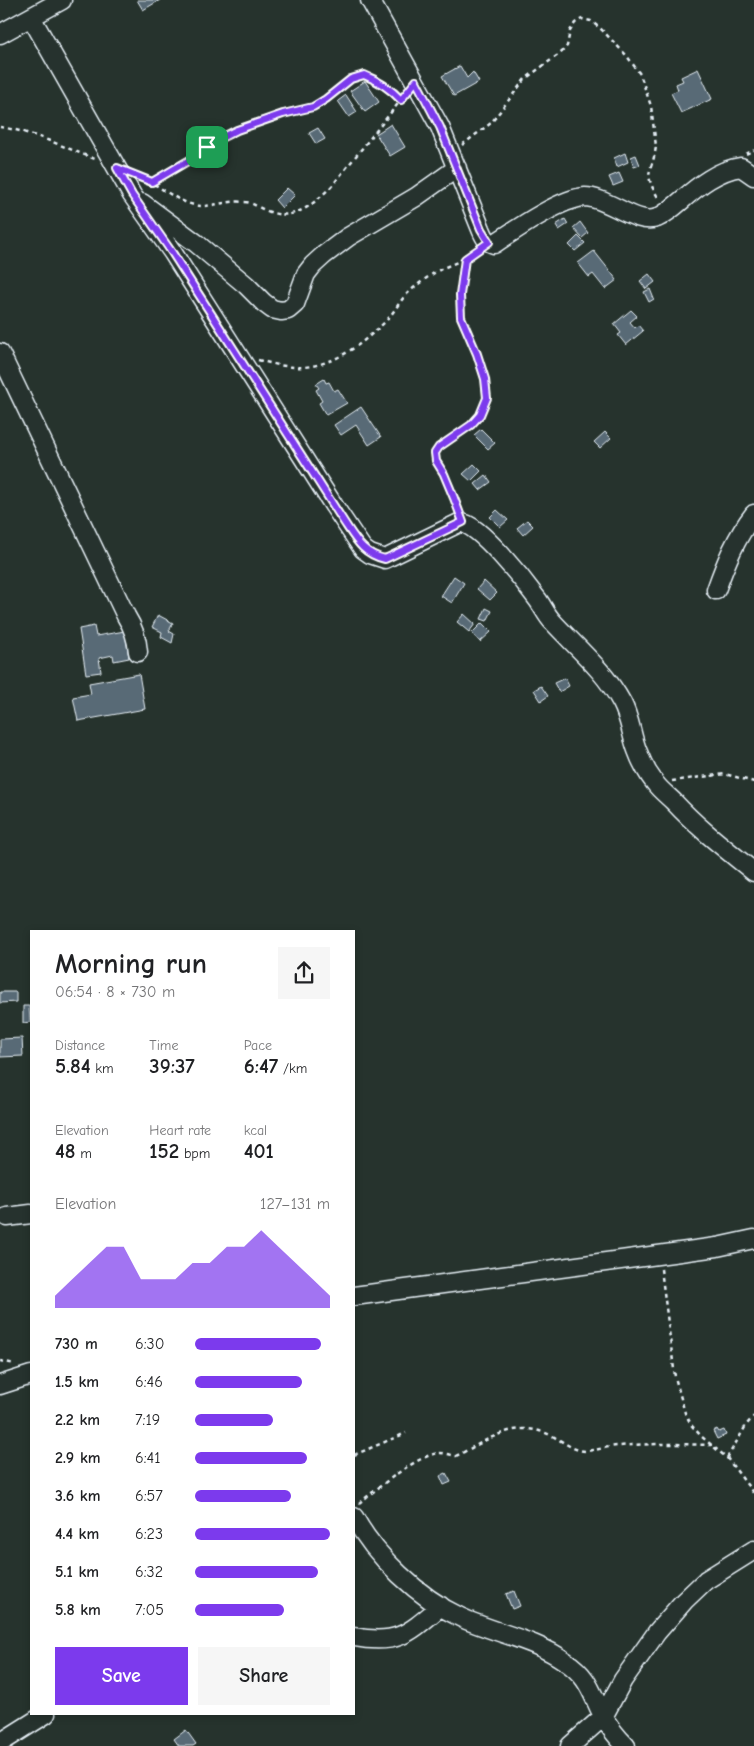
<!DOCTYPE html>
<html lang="en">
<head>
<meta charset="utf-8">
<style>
  body { margin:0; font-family:"Comic Neue",sans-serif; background:#f6f6f6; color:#202124; height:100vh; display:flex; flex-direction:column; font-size:19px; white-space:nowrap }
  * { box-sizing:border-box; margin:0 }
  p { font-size:16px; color:#757577 }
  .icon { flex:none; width:28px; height:28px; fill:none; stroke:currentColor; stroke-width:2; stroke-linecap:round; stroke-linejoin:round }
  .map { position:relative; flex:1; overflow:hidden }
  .details { position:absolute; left:30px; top:930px; width:325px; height:785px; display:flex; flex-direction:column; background:#fff; border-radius:0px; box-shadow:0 2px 8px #0003 }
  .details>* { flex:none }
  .pin { position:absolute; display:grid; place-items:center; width:42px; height:42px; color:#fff; margin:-21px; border-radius:10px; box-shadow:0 2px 8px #0006 }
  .round { display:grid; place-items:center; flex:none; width:52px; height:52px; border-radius:0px; background:#f6f6f6 }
  .overview { display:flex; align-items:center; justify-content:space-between; height:85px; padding:0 25px }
  h1 { font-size:28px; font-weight:700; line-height:38px }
  .stats { display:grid; grid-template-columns:repeat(3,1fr); gap:8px; height:85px; padding:5px 25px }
  .stats div { display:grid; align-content:center }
  .stats b { font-size:21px; font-weight:700 }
  .stats small { font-size:14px; font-weight:400 }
  .stats p { font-size:14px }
  .chart { height:140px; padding:10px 25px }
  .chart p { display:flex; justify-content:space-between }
  .chart svg { width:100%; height:90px; margin-top:5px; fill:#7c3aed; opacity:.7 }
  .primary-button { display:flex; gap:10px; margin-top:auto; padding:10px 25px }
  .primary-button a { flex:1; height:58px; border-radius:0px; background:#7c3aed; color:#fff; font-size:20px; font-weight:700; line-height:58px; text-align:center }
  .primary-button a+a { background:#f6f6f6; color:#202124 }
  ul { padding:0 25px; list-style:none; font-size:16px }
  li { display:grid; grid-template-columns:80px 60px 1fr; align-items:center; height:38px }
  li i { height:12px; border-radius:6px; background:#7c3aed }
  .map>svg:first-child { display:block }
  .building { fill:#596a76; stroke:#e8f1f8 }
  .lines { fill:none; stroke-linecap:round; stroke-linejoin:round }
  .minor-casing { stroke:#e8f1f8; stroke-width:21 }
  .path { stroke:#e8f1f8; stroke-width:2.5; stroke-dasharray:4 4; stroke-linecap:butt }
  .minor { stroke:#26332d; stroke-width:18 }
  .route-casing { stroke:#fff; stroke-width:10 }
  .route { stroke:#7c3aed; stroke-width:6 }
</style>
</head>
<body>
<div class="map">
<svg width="754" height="1746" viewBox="0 0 754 1746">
  <rect width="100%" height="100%" fill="#26332d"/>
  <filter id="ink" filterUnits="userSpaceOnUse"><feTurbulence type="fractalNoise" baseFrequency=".02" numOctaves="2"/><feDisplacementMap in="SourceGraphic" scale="10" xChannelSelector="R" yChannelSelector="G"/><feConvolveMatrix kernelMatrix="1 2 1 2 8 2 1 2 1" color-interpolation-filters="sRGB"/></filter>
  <g filter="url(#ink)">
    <path class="building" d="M 137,0 L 160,0 L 143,10 Z
      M 460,66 L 467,78 L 473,72 L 479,82 L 454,96 L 442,76 Z
      M 698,69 L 712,99 L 681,113 L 671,93 L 678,90 L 676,84 L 683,81 L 681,77 Z
      M 365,81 L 379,102 L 365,112 L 350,91 Z
      M 346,95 L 357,112 L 349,117 L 338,101 Z
      M 391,124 L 405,147 L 390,156 L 376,134 Z
      M 318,128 L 325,139 L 316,144 L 309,133 Z
      M 625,153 L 628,162 L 617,167 L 614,158 Z
      M 636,155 L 640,165 L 634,167 L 631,157 Z
      M 619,173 L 623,182 L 613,186 L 609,177 Z
      M 287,188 L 295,195 L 282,208 L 275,200 Z
      M 565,219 L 568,224 L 559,230 L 556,225 Z
      M 580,222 L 588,233 L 582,238 L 573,228 Z
      M 578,236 L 585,243 L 575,251 L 569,245 Z
      M 594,251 L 617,280 L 605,289 L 593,274 L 589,277 L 578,263 Z
      M 649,274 L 655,282 L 646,289 L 640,281 Z
      M 650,289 L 654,299 L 649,302 L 644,292 Z
      M 631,310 L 637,316 L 630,322 L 635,328 L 638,325 L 643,331 L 626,345 L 618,335 L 621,333 L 614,324 Z
      M 324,379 L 326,383 L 329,382 L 334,391 L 338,389 L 347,403 L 326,415 L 319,403 L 322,401 L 316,390 L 319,388 L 316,384 Z
      M 361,407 L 381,437 L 369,445 L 356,425 L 341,435 L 334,425 Z
      M 481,429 L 495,443 L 488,449 L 474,435 Z
      M 605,432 L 611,438 L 600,448 L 594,442 Z
      M 474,464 L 481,471 L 471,481 L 463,474 Z
      M 486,475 L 491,482 L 480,490 L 475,484 Z
      M 497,510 L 508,520 L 500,527 L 490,517 Z
      M 527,520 L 533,526 L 523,535 L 517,528 Z
      M 454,576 L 464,583 L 452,603 L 441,596 Z
      M 484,581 L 497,593 L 490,600 L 477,589 Z
      M 486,608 L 492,611 L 487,621 L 481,619 Z
      M 464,614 L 475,624 L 469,632 L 457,622 Z
      M 158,615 L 173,623 L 169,631 L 174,634 L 172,643 L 161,637 L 162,632 L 152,627 Z
      M 482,623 L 491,632 L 480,642 L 472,633 Z
      M 94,626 L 96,636 L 125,631 L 129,658 L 114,661 L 113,655 L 99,658 L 101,672 L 86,674 L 79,629 Z
      M 139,674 L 145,709 L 78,721 L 73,697 L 91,694 L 89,683 Z
      M 565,678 L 569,686 L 559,692 L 554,683 Z
      M 541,686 L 548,696 L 541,701 L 534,690 Z
      M 0,992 L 16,992 L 16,1002 L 0,1003 Z
      M 23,1006 L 29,1006 L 30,1022 L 23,1023 Z
      M 22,1038 L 23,1056 L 0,1057 L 0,1039 Z
      M 717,1429 L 719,1432 L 724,1430 L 726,1435 L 717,1439 L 713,1431 Z
      M 446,1473 L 451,1482 L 444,1485 L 440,1476 Z
      M 514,1591 L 520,1606 L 512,1609 L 506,1594 Z
      M 186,1730 L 196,1744 L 193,1746 L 179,1746 L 174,1739 Z"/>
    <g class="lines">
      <defs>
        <path id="minor" d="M 370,0 L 440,127 L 481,229 C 484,236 486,242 494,244 C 515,230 561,198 585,197 C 607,197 637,226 657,218 C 666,214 674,207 682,200 C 698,186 718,170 741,167 L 754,176
          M 31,17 L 132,195 L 173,253 L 334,506 L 363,549 L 370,554 L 385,559 L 459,523 C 476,519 527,585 538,600 C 543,607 547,616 553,622 C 577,648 605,671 622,703 C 630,718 631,734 637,750 C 641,761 648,774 655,783 C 660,790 668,796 674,802 C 698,828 727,850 754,872
          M 0,34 L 62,0
          M 142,203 L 196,243 L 246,285 L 264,303 L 272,309 L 281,311 L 288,310 L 295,304 L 306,274 L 313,265 L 324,255 L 348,237 L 416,197 L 457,168
          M 0,353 L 126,616 C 133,627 137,637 138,652
          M 716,590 C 726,562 736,537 754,514
          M 7,1217 L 31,1214
          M 354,1296 L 717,1247 L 754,1239
          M 0,1385 L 31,1375
          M 354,1517 C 375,1556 419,1598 460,1617 C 494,1633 534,1639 565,1661 C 589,1677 591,1692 603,1716 C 609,1727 617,1737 626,1746
          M 354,1637 C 398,1645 408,1634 441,1606
          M 0,1743 L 46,1714
          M 570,1746 L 603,1717 L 623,1680 L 657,1632 L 684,1601 L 706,1580 L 754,1550"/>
      </defs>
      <use href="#minor" class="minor-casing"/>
      <path class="path" d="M 0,127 C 34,132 63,147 95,159
        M 462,145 L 491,123 L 525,79 L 562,52 L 567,46 L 570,31 L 575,23 L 582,19 L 591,21 L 602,30 L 627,56 L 640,74 L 651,106 L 656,146 C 653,173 641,170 659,199
        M 746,154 L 754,150
        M 140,177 C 161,185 178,205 202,206 C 215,206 230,200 244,202 C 252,202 257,207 265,210 C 293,223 311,206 331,187 L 405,95
        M 152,182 L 193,158 L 223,137 L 237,130 L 283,114 L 313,107 L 326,99 L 351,79 L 364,75 L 377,80 L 389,88 L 401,100
        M 258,360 C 273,364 289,368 304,367 C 337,364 362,344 385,322 C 394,313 399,301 409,292 C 419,283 431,274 443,268 C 455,263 466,259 477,251
        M 458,509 L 444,474 L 436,461 L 435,453 L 439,447 C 482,419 500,405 476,352 C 470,340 463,329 461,316 C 458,297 462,278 465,259
        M 672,781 L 725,774 L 754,782
        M 661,1269 L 675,1377 L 685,1413 L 692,1426 L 702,1437 L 727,1458 L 754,1494
        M 0,1361 L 15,1364
        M 354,1455 L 406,1433
        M 727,1458 L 747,1424 L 754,1416
        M 359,1503 C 377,1489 418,1454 440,1453 C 445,1453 451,1455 456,1456 C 487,1441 515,1417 552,1436 C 563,1441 573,1451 586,1451 C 598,1450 609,1446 620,1446 C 651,1443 681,1444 712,1445"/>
      <use href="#minor" class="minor"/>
    </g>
  </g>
  <g class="lines" filter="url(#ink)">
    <defs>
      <path id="route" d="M 364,75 C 379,81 390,88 401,100 L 416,81 L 440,127 L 481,229 L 489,242 L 465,259 L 460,295 L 461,317 L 477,354 L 485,379 L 487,398 L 480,415 L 471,425 L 439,447 L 435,453 L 436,461 L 444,474 L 454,498 L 463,522 L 385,559 C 363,554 356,540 344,522 L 173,254 L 132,195 L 117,168 L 152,182 L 193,158 L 223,137 L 237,130 L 283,114 L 313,107 L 326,99 L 351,79 Z"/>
    </defs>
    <use href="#route" class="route-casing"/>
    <use href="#route" class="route"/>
  </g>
</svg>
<div class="pin" style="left:207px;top:147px;background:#1e9e55"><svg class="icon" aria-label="arrive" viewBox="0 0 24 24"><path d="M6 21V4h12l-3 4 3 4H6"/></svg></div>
<section class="details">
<div class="overview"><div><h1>Morning run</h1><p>06:54 · 8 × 730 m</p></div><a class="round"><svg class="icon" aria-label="share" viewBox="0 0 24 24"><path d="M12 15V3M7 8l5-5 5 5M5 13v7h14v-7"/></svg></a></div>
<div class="stats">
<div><p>Distance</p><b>5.84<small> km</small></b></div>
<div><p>Time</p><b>39:37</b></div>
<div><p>Pace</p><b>6:47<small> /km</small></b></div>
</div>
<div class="stats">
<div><p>Elevation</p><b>48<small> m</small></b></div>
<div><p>Heart rate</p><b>152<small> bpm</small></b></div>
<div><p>kcal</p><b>401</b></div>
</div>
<div class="chart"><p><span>Elevation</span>127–131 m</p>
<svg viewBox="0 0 160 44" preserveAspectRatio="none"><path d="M0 44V38L10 30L20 22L30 14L40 14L50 30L60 30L70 30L80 22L90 22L100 14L110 14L120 6L130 14L140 22L150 30L160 38V44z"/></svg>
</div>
<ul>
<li><b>730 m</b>6:30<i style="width:93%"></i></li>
<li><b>1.5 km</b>6:46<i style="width:79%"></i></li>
<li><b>2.2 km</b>7:19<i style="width:58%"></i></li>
<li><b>2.9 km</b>6:41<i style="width:83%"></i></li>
<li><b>3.6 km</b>6:57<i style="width:71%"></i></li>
<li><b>4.4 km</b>6:23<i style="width:100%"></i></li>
<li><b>5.1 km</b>6:32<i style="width:91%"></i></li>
<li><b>5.8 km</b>7:05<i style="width:66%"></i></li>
</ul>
<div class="primary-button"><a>Save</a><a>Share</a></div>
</section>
</div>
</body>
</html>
